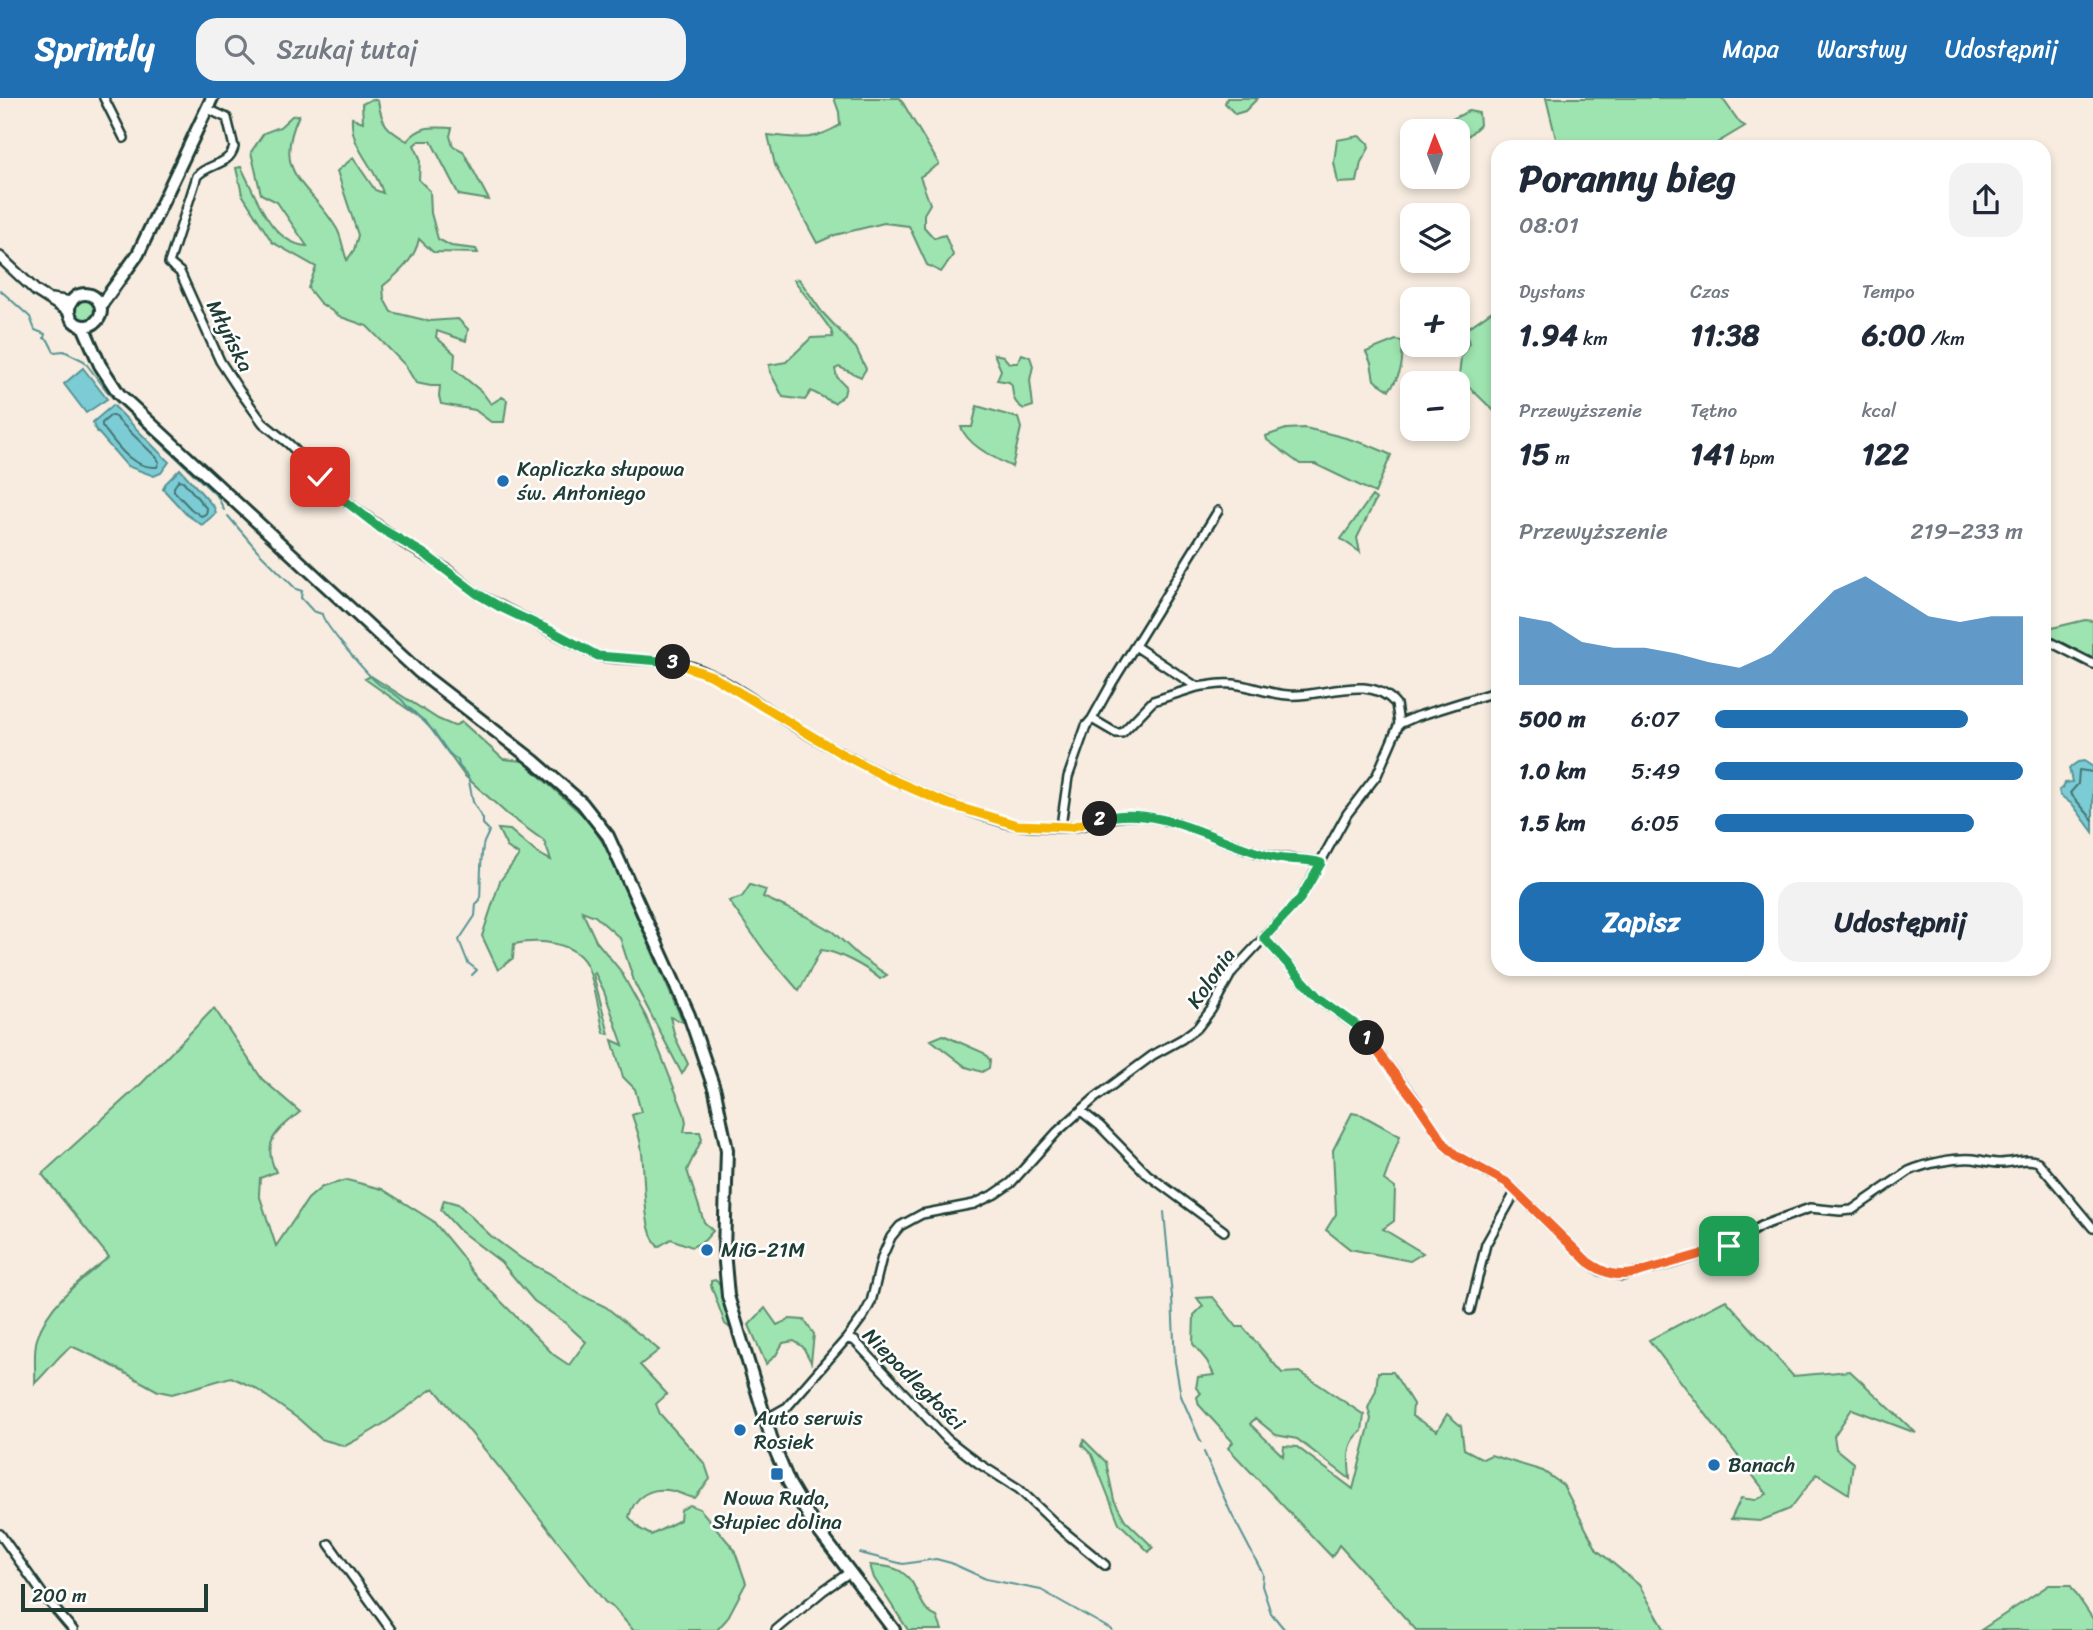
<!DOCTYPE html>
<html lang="pl">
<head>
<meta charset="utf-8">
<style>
  body { margin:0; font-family:Sriracha,sans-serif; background:#f2f2f3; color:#1f2937; height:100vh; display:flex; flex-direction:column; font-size:26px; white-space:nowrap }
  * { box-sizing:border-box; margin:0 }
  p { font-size:23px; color:#747a83 }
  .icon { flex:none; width:38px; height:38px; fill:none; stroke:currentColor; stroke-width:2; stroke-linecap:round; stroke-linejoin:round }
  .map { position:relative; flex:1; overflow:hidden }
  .panel { position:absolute; left:1491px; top:42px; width:560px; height:836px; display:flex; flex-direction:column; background:#fff; border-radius:21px; box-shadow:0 4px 10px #0003 }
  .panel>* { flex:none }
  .needle { width:46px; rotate:359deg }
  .tools { position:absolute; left:1400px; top:21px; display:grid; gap:14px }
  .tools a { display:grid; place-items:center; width:70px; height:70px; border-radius:14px; background:#fff; box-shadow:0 4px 10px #0003; font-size:35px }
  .scale { position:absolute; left:21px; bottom:18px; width:187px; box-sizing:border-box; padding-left:7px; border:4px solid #1f3d34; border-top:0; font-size:19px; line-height:24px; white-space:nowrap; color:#1f3d34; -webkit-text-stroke:5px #fff; paint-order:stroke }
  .pin { position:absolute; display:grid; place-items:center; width:60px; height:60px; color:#fff; margin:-30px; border-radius:14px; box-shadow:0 4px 10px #0006 }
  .km { position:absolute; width:35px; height:35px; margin:-18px; border-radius:50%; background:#222; color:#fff; font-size:19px; line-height:35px; text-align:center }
  .round { display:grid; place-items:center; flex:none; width:74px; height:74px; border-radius:21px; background:#f2f2f3 }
  .head { display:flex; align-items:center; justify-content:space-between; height:119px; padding:0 28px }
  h1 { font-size:38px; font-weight:700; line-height:52px }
  .figures { display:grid; grid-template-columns:repeat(3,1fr); gap:10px; height:119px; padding:7px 28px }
  .figures div { display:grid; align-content:center }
  .figures b { font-size:30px; font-weight:700 }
  .figures small { font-size:19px; font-weight:400 }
  .figures p { font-size:19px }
  .chart { height:196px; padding:14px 28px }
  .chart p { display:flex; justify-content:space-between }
  .chart svg { width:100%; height:126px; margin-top:7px; fill:#1f6fb2; opacity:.7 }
  .action { display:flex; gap:14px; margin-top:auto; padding:14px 28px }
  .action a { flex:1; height:80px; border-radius:21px; background:#1f6fb2; color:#fff; font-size:28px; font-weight:700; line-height:80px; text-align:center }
  .action a+a { background:#f2f2f3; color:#1f2937 }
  ul { padding:0 28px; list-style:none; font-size:23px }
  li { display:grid; grid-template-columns:112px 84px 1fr; align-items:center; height:52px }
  li i { height:18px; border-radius:9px; background:#1f6fb2 }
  header { display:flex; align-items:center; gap:42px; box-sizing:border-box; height:98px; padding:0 35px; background:#1f6fb2; color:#fff }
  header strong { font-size:33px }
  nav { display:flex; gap:38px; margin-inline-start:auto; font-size:24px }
  .search { width:490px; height:63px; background:#f2f2f3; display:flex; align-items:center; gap:18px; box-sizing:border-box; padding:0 24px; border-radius:21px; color:#747a83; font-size:26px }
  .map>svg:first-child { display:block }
  .green { fill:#9ee4b0; stroke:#5e9072; stroke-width:2 }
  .water { fill:#7cccd5; stroke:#579395; stroke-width:2 }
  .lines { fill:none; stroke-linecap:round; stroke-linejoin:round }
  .shore { stroke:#447674; stroke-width:2 }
  .stream { stroke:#579395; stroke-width:2 }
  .minor-casing { stroke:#1f3d34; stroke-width:12 }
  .tertiary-casing { stroke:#1f3d34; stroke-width:14 }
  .secondary-casing { stroke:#1f3d34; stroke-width:16 }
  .minor { stroke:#fff; stroke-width:7 }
  .tertiary { stroke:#fff; stroke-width:9 }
  .secondary { stroke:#fff; stroke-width:10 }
  .split-1-casing { stroke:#fff; stroke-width:14 }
  .split-2-casing { stroke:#fff; stroke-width:14 }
  .split-3-casing { stroke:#fff; stroke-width:14 }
  .split-4-casing { stroke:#fff; stroke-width:14 }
  .split-1 { stroke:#f0652b; stroke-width:9 }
  .split-2 { stroke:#22a559; stroke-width:9 }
  .split-3 { stroke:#f5b400; stroke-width:9 }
  .split-4 { stroke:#22a559; stroke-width:9 }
  .poi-dot { fill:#1f6fb2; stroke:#fff; stroke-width:2.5 }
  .labels { text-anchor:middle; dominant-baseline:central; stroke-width:5; stroke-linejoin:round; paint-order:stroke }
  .street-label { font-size:21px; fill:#1f3d34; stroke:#fff }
  .poi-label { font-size:21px; fill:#1f3d34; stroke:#fff; text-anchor:start }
</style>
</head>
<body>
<header>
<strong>Sprintly</strong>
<div class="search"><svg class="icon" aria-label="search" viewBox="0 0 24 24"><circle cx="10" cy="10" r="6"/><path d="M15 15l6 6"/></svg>Szukaj tutaj</div>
<nav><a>Mapa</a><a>Warstwy</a><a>Udostępnij</a></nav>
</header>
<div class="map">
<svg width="2093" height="1532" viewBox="0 0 2093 1532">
  <rect width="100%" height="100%" fill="#f7ecdf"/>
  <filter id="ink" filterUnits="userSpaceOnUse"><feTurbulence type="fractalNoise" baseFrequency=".0143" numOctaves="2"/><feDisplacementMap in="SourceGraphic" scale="14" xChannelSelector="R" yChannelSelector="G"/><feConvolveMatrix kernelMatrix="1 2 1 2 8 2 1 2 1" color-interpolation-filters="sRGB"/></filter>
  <g filter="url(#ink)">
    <path class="green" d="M 834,0 L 900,0 L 939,66 L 920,79 L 930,106 L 924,116 L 924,129 L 934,140 L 945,137 L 953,157 L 941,174 L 927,167 L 909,128 L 884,125 L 835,137 L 817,145 L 775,67 L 768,37 C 799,40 812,44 840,27 L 839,14 Z
      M 1227,0 L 1258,0 L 1245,13 L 1235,16 L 1225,5 Z
      M 1546,0 L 1722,0 L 1740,25 L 1745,28 L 1710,49 L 1558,49 Z
      M 372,1 L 378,3 C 382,26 386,31 407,43 C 421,27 431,29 452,30 L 450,38 L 453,48 L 463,53 L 489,102 L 459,97 L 431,43 L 419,43 L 414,47 L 420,60 L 419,82 L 430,93 L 431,115 L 438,141 L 451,148 L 476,151 L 478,155 L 433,154 L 419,141 C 415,161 399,175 383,188 L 384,201 L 391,214 L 429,223 L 458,221 L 468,231 L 466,243 L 437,233 L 436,239 L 455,256 L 454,271 L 482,294 L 491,306 L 502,299 L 507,302 L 504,324 L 491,324 L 475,312 L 441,306 L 439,298 L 440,288 L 431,288 L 416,285 L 405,267 L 367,228 L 341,219 L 320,205 L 308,190 L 316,169 L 272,144 L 242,96 L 236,70 L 241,69 C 256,97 270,145 307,148 L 277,104 L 261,96 L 251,54 L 264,35 L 280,29 L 292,18 L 299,17 C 271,78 309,84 337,131 C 342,140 343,153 347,162 L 354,152 L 358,137 L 337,73 L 353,60 L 375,92 L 383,95 C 375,67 350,51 352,20 L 363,24 L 362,6 Z
      M 1469,13 L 1479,15 L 1480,27 L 1458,47 L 1458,33 L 1446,33 L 1450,22 Z
      M 1359,38 L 1368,45 L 1369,50 L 1361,64 L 1357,84 L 1338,85 L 1334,64 L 1337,42 Z
      M 799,181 L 822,214 L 856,250 L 866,271 L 861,279 L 839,269 L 835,271 L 837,279 L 846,288 L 844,297 L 834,305 L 811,293 L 805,302 L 783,299 L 770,274 L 769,267 L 786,264 L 811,240 L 833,239 L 831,232 L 794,182 Z
      M73 212a12 12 0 1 1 24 0a12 12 0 1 1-24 0Z
      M 1498,209 L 1498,317 L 1459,279 L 1461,259 L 1469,245 L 1465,232 Z
      M 1396,242 L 1402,243 C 1403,263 1403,275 1389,292 L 1374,282 L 1371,265 L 1366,254 Z
      M 994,256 L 1003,258 L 1009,265 L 1017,265 L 1022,256 L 1030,259 L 1033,268 L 1030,282 L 1033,308 L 1024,311 C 1014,305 1013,300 1012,288 L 1009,284 L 997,282 L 1001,272 Z
      M 977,308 L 1018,320 L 1021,330 L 1012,369 C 995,360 968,348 961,329 L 972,329 Z
      M 1305,330 C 1334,337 1364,343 1391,357 L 1375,395 L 1315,366 L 1300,366 L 1267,342 L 1266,338 L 1286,331 Z
      M 1372,398 L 1376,401 L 1357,440 L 1360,454 L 1341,441 Z
      M 2085,522 L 2093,523 L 2093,561 L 2044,537 L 2048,531 Z
      M 371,578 L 438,621 L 454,628 L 462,624 L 503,661 L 523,663 L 588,722 L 607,751 L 683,924 L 670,919 L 675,939 L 688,966 L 682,976 L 635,886 L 620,840 L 595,818 L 582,813 L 596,843 L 620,872 L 646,919 L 684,1015 L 686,1024 L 684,1034 L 700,1034 L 702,1041 L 687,1072 L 704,1124 L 713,1133 L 704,1143 L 692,1149 L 671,1141 L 658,1149 C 641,1130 646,1074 641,1048 C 640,1038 635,1027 632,1017 L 641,1014 L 635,991 L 623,979 L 612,942 L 623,947 L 604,893 L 595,875 L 593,876 L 609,936 L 604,935 C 599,914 596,890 588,870 C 577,843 538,841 514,846 L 513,860 L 498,872 L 482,838 L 500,783 L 519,757 L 507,749 L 498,731 L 510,732 L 538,756 L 551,762 L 544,743 L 507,716 L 464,677 L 426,624 L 365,581 Z
      M 750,787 L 766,792 L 763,799 L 805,818 L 833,834 L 859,858 L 887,877 L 880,881 C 868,870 837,853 821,852 L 799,893 L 766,855 L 729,803 L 742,799 Z
      M 214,910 L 262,981 L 300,1014 C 277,1033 261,1043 276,1074 L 260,1080 L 259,1096 L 276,1148 L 308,1101 L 322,1089 L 347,1082 L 382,1091 L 433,1123 L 461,1157 L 472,1174 L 554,1257 L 569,1267 L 586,1244 L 563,1223 L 534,1203 L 501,1164 L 459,1132 L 441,1112 L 444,1102 L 458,1106 L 491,1138 L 522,1161 L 549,1175 L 579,1196 L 606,1209 L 659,1252 L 640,1267 L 667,1296 L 656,1306 L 660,1316 L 705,1366 L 710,1381 L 695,1400 C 687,1399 681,1395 673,1393 C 651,1388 634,1398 629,1419 L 640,1431 L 651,1437 L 680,1422 L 681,1412 L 690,1407 L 700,1411 L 734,1451 L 746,1485 L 727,1521 L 717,1532 L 633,1532 L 614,1510 L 605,1504 L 518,1392 L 434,1290 C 420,1298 414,1305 402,1313 C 384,1326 365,1338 345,1348 L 321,1341 L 300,1322 L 255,1290 L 231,1279 L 172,1296 L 158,1293 L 100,1261 L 71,1248 C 57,1259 48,1273 35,1285 C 36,1271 33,1253 37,1241 C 47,1206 83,1180 109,1159 L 42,1076 L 142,985 Z
      M 943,937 L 984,955 L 990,962 L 989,970 L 982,974 L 966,969 L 931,942 Z
      M 1352,1015 L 1362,1017 L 1400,1038 L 1384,1082 L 1395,1090 L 1394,1123 L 1383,1131 L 1423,1155 L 1410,1163 L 1350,1151 L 1326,1132 L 1336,1116 L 1333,1052 Z
      M 715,1182 L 721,1187 L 730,1230 L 725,1226 L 711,1187 L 711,1183 Z
      M 1213,1199 L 1237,1229 L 1243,1229 L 1282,1275 L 1300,1274 L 1364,1317 L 1362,1333 C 1345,1346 1349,1361 1350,1381 L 1297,1341 L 1276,1337 L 1255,1320 L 1250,1326 L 1283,1358 L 1284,1348 L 1297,1349 L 1353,1391 L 1371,1321 L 1368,1310 L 1376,1292 L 1378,1274 L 1393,1274 L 1413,1306 L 1412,1318 L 1437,1333 L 1447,1316 L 1461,1328 L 1464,1351 L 1483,1361 L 1491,1357 L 1543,1373 L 1563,1387 L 1597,1452 L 1639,1487 L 1665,1532 L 1416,1532 L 1339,1447 L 1332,1459 L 1228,1350 L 1233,1344 L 1199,1307 L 1197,1299 L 1201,1295 L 1196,1290 L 1198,1279 L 1214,1277 L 1207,1263 L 1193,1246 L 1194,1217 L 1203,1208 L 1197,1200 Z
      M 1726,1202 L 1793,1278 L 1850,1273 L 1916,1335 L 1852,1311 L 1834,1338 L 1836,1351 L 1853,1365 L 1849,1396 L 1817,1376 L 1790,1411 L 1760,1423 L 1731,1421 L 1741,1400 L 1755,1402 L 1767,1396 L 1649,1242 Z
      M 765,1210 L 777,1227 L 790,1221 L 804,1222 L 814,1236 L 811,1264 L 803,1249 L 794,1243 L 783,1245 L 776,1257 L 766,1266 L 749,1227 Z
      M 1084,1342 L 1106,1364 L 1114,1402 L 1125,1422 L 1153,1449 L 1149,1454 L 1119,1425 L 1092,1357 L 1082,1347 Z
      M 870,1467 C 880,1468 894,1468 903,1475 C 919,1485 918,1512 937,1519 L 942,1532 L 908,1532 L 874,1480 Z
      M 2049,1487 L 2070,1487 L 2093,1521 L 2093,1532 L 1981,1532 Z"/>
    <path class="water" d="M 83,270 L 107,301 L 86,315 L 64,286 Z
      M 113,307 L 169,364 L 161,375 L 154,378 L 127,368 L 95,331 L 93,324 Z
      M 180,371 L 214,409 L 216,415 L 202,427 L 186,416 L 163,391 L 165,386 Z
      M 2084,663 L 2093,669 L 2093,734 L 2073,707 L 2060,697 L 2059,692 L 2063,690 L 2065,685 L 2072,684 L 2069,670 L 2078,664 Z"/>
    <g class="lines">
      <path class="shore" d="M 110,318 L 114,318 L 157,360 L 159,364 L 157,369 C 131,371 116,346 102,328 L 102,325 Z
        M 179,382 L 183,383 L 207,411 L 206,416 L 201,418 L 191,411 L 174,393 L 174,389 Z
        M 2093,674 L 2079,672 L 2078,686 L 2070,695 L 2093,722"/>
      <path class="stream" d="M 0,192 L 30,219 L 35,232 L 45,236 L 44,240 L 48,242 L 54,254 L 64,253 L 84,263 L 110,297 L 218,399 L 224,412
        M 228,418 L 257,452 L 296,491 L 302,493 L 301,500 L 313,513 L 322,516 C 323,526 370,580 380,587 C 387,591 397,597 402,602 C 407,607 405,609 412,612 C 419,619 426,625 433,633 C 442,643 446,656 458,662 L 459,668 L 468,678 L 473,704 L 483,721 L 483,726 L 489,732 C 488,739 484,741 483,748 C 480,766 481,784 480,802 L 476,806 L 475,818 L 459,842 L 468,865 L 477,872 L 472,877
        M 1164,1114 L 1172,1199 L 1175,1264 L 1181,1298 L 1201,1344
        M 1204,1354 L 1230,1413 L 1263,1476 L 1262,1488 L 1271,1515 L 1285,1532
        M 860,1455 L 903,1466 L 936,1461 L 951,1465 L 986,1481 L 1041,1492 L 1112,1532"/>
      <defs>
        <path id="minor" d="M 104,0 L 124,40
          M 208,11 L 227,20 L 234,49 C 229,68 209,65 197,78 L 169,165 L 180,174 L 220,263 L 239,292 L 263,325 L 289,346 L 344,402 L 403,445 L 447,471 L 476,495 L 598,558 C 630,564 662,559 693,569 C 730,582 761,608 794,628 C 860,668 931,703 1006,725 C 1021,729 1064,731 1079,728 C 1104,723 1115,716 1142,718 C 1182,722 1220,743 1258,755 C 1279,762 1300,759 1321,765
          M 2044,541 L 2093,566
          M 1135,548 L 1197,589 C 1211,587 1225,584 1240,587 C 1256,590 1271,596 1288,597 C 1323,600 1369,574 1396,606 L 1399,626
          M 1092,621 L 1116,635 L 1122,635 L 1153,603 L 1197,589
          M 1061,728 L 1068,679 L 1086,628 L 1092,621 L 1112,585 L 1218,413
          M 1264,840 L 1319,900 L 1358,929 L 1413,999 L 1446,1048 L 1457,1058 L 1506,1084 L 1588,1164 L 1601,1173 L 1622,1178 L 1670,1166 L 1729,1148 L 1761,1128 L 1810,1110 L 1840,1113 L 1852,1112 L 1909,1073 C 1927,1065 1953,1060 1973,1061 C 1982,1062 1991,1065 2000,1065 C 2013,1065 2026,1059 2038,1064 L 2093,1130
          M 1081,1013 L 1100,1028 L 1147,1076 L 1224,1133
          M 1470,1212 L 1486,1146 L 1516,1093
          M 847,1240 L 855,1243 L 947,1341 L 978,1365 L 1019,1391 L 1061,1431 L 1105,1467
          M 766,1321 L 787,1309 L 847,1240 L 864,1217 L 871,1204 L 882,1159 L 891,1139 L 900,1128 L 922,1116 L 974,1106 L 995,1096 L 1011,1085 L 1057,1034 L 1095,1000 L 1153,957 L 1182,941 L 1198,929 L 1211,912 L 1232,874 L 1300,801 L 1347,716 L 1377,677 L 1399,626 L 1415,619 L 1498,593
          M 0,1436 L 44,1498 L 73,1532
          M 329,1446 L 391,1532
          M 776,1532 L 824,1492 L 850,1474"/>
        <path id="tertiary" d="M 0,159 L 36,193 L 69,214
          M 51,201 L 72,204"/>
        <path id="secondary" d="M69 212a16 16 0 1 1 32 0a16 16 0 1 1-32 0Z
          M 101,207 L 138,156 L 212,0
          M 83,228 L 100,267 L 119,296 L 419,574 L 534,663 L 582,705 L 608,738 L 689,917 L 715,993 L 727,1052 L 724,1153 L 728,1198 L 774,1349 L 789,1385 L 814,1427 L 894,1532"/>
      </defs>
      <use href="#minor" class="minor-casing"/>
      <use href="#tertiary" class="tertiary-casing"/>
      <use href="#secondary" class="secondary-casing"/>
      <use href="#minor" class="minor"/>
      <use href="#tertiary" class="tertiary"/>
      <use href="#secondary" class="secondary"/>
    </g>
  </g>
  <g class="lines" filter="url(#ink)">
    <defs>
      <path id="split-1" d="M 1367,940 L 1419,1008 L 1446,1048 L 1457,1058 L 1506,1084 L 1588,1164 C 1605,1176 1616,1179 1636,1175 L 1729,1148"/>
      <path id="split-2" d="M 1100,721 C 1159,705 1217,745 1272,759 C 1288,763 1305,760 1321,765 L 1300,801 L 1264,840 L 1319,900 L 1359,929 L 1367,940"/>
      <path id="split-3" d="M 673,564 L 712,578 L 842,656 L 888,680 L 948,706 L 1017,727 L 1071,729 L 1100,721"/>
      <path id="split-4" d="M 320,379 L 344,402 L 380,430 L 426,457 L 476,495 L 500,509 L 551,533 L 598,558 L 673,564"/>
    </defs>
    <use href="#split-1" class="split-1-casing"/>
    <use href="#split-2" class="split-2-casing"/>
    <use href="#split-3" class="split-3-casing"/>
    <use href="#split-4" class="split-4-casing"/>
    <use href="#split-1" class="split-1"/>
    <use href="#split-2" class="split-2"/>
    <use href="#split-3" class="split-3"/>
    <use href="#split-4" class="split-4"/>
  </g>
  <g class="poi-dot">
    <circle cx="503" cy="383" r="7"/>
    <circle cx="707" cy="1152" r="7"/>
    <circle cx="740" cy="1332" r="7"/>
    <circle cx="1714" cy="1367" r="7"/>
    <rect x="770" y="1369" width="14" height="14" rx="3.5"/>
  </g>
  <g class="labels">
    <g class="street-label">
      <text transform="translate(230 238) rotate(63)">Młyńska</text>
      <text transform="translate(1211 880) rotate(-55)">Kolonia</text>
      <text transform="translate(914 1281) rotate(45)">Niepodległości</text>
    </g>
    <g class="poi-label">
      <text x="517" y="371">Kapliczka słupowa<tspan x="517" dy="24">św. Antoniego</tspan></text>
      <text x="721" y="1152">MiG-21M</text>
      <text x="754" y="1320">Auto serwis<tspan x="754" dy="24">Rosiek</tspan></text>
      <text x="1728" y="1367">Banach</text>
      <text x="777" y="1400" text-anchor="middle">Nowa Ruda,<tspan x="777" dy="24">Słupiec dolina</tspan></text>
    </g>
  </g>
</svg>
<div class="tools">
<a><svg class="needle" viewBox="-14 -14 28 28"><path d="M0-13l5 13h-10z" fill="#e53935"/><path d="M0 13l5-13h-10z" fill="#747a83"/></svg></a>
<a><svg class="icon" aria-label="layers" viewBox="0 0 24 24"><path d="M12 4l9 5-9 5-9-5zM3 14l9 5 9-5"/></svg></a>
<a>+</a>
<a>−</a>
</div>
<div class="scale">200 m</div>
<div class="pin" style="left:1729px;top:1148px;background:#1e9e55"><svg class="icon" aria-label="arrive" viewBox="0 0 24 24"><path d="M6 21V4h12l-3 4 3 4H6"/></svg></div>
<div class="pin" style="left:320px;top:379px;background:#d93025"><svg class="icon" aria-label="check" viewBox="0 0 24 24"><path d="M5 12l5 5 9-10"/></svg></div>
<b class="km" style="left:1367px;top:940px">1</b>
<b class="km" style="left:1100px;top:721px">2</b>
<b class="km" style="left:673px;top:564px">3</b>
<section class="panel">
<div class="head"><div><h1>Poranny bieg</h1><p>08:01</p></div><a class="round"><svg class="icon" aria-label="share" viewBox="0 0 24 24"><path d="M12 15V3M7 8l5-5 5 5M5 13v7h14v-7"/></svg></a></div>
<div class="figures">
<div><p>Dystans</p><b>1.94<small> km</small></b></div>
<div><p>Czas</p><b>11:38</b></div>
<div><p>Tempo</p><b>6:00<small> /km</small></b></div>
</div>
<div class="figures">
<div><p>Przewyższenie</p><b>15<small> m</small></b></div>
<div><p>Tętno</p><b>141<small> bpm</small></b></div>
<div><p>kcal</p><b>122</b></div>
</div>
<div class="chart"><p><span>Przewyższenie</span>219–233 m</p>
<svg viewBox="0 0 160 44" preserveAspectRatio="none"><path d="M0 44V20L10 22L20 29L30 31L40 31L50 33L60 36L70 38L80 33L90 22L100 11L110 6L120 13L130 20L140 22L150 20L160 20V44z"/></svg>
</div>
<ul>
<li><b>500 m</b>6:07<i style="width:82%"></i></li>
<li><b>1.0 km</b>5:49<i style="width:100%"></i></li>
<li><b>1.5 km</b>6:05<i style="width:84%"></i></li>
</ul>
<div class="action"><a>Zapisz</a><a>Udostępnij</a></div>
</section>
</div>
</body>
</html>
